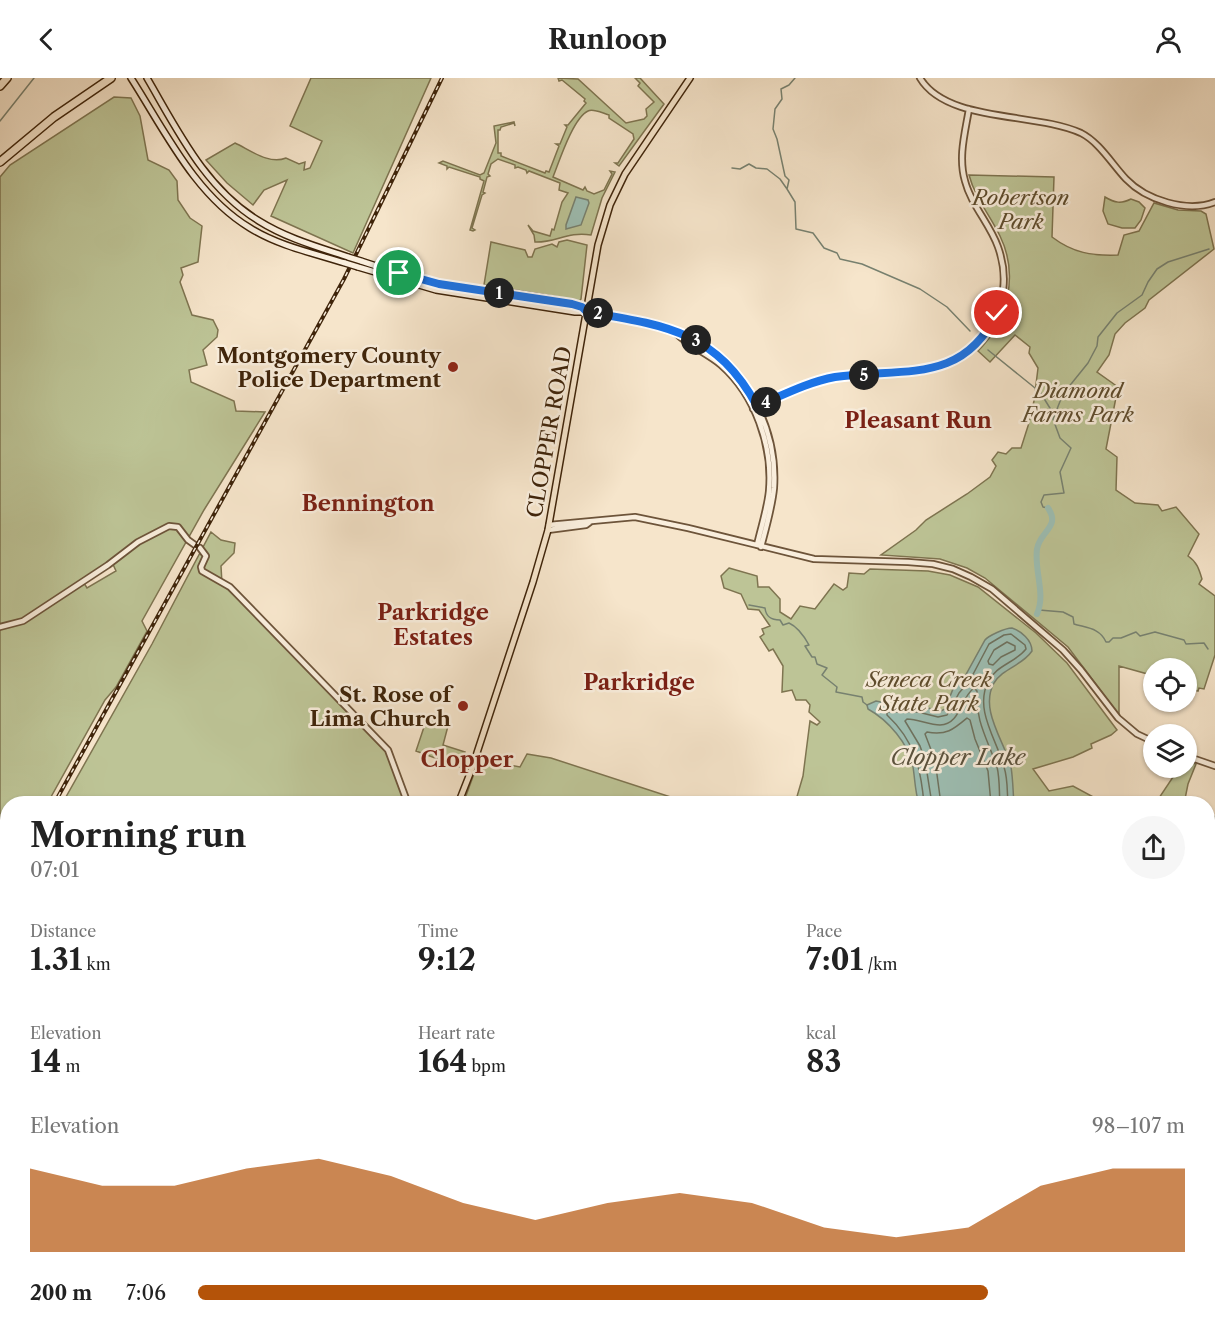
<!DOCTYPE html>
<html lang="en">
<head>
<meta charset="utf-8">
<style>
  body { margin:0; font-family:"Libre Caslon Text",serif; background:#f6f6f6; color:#222; height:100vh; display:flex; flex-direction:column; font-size:22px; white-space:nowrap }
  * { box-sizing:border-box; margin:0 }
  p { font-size:20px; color:#767676 }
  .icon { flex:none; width:33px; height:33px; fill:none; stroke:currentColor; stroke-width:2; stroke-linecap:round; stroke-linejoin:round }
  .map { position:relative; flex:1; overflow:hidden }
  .panel { position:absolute; left:0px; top:718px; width:1215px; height:532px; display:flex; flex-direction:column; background:#fff; border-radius:24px 24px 0 0; box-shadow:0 2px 4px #0004 }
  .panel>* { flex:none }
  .controls { position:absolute; left:1143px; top:580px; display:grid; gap:12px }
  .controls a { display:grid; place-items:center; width:54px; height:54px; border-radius:50%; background:#fff; box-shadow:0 2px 4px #0004; font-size:30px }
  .pin { position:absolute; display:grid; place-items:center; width:51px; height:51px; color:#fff; margin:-26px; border:3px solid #fff; border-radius:50%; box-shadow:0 2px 6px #0007 }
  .km { position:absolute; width:30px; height:30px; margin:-15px; border-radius:50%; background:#222; color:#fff; font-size:16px; line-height:30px; text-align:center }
  .round { display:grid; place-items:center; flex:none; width:63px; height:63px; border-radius:32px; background:#f6f6f6 }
  .head { display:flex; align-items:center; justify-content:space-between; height:102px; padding:0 30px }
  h1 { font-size:33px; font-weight:700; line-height:45px }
  .stats { display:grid; grid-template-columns:repeat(3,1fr); gap:9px; height:102px; padding:6px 30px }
  .stats div { display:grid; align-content:center }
  .stats b { font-size:30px; font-weight:700 }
  .stats small { font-size:16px; font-weight:400 }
  .stats p { font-size:16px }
  .chart { height:168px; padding:12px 30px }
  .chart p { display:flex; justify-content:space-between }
  .chart svg { width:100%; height:108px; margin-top:6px; fill:#b45309; opacity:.7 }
  ul { padding:0 30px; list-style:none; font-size:20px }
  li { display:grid; grid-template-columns:96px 72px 1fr; align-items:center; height:45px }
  li i { height:15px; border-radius:8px; background:#b45309 }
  header { display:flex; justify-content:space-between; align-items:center; height:78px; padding:0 30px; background:#fff; font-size:27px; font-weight:700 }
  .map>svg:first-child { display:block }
  .green { fill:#bdc496; stroke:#7e7450; stroke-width:1.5; fill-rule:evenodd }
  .water { fill:#9dbfb4; stroke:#778170; stroke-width:1.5 }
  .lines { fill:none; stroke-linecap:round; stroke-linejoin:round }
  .shore { stroke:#6e725f; stroke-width:1.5 }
  .stream { stroke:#778170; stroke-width:1.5 }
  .river { stroke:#9dbfb4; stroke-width:6 }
  .tertiary-casing { stroke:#6d543a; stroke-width:8 }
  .secondary-casing { stroke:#3f240a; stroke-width:8 }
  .primary-casing { stroke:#3f240a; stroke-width:8 }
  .motorway-casing { stroke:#3f240a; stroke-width:10 }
  .tertiary { stroke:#f9eedd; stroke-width:4.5 }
  .secondary { stroke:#f9eedd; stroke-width:5 }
  .primary { stroke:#f6e5cb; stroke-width:5 }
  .motorway { stroke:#f6e5cb; stroke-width:7 }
  .rail-casing { stroke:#3f240a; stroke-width:4 }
  .rail { stroke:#f9eedd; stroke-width:1.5; stroke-dasharray:4.5; stroke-linecap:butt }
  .secondary-bridge-casing { stroke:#3f240a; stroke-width:8; stroke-linecap:butt }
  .secondary-bridge { stroke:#f9eedd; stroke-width:5 }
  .route-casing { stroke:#fff; stroke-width:12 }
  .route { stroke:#1a73e8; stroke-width:8 }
  .poi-dot { fill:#8f2418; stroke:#f9eedd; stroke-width:2 }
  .labels { text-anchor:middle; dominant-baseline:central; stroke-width:5; stroke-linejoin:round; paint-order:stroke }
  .park-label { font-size:21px; font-style:italic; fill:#5e4c2d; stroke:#f9eedd }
  .poi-label { font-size:21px; font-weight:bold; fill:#3f240a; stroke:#f9eedd; text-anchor:end }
  .street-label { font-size:21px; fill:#3f240a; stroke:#f9eedd }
  .neighbourhood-label { font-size:22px; font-weight:bold; fill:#7a1f14; stroke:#f9eedd }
  .water-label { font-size:22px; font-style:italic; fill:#5b523d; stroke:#f9eedd }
</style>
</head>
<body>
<header><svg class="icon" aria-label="back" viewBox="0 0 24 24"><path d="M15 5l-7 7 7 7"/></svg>Runloop<svg class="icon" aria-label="person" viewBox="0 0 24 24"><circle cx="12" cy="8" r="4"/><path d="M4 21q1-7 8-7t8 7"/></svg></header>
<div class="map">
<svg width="1215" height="1250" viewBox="0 0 1215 1250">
  <rect width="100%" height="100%" fill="#f6e5cb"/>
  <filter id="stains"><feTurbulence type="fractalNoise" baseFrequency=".00333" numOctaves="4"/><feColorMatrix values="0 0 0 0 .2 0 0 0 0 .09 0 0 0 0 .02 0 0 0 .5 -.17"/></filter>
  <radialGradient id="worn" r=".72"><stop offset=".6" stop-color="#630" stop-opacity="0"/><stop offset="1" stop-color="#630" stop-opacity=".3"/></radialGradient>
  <path class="green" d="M 311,0 L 431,0 L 353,175 L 271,138 L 287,102 L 264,112 L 253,127 L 227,105 L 206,82 L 235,65 C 250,72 269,87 286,80 L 299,86 L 305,84 L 304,92 L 310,90 L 322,63 L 290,48 Z
    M 558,0 L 578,1 L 626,45 L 644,41 L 647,38 L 646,31 L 654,24 L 638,8 L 640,5 L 635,0 L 640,0 L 664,26 L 619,88 L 615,85 L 618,85 L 634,61 L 633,56 L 609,40 L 609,37 C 602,35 593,30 588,33 C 573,40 559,84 553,99 L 583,112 L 585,109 L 587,113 L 594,116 L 604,112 L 612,96 L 610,93 L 615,94 L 602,120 L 591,157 C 568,153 555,165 535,164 L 534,157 L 528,147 L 533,153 L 550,158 L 552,151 L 554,152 L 562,124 L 568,115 L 559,112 L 560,105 L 529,93 L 527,95 L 526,92 L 518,89 L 515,90 L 515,87 L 498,81 L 491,86 L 488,96 L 490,98 L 487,99 L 483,114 L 485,115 L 482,117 L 472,150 L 475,152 L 473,153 L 470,152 L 484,103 L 480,101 L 480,99 L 449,89 L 447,91 L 447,88 L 439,85 L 443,83 L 480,97 L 484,95 L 496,65 L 494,48 L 514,44 L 515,48 L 514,45 L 501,49 L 500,52 L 498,52 L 498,75 L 501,75 L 501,78 L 545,95 L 546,93 L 549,94 L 559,68 L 556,66 L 560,66 L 567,49 L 565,47 L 568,47 L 586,25 L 584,23 L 585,21 L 562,2 L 559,3 Z
    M 114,19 L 131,20 L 140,38 L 148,82 L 169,92 L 177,103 L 178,122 L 190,140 L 202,148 L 198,184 L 181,190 L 183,197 L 180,204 L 192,237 L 213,242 L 218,252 L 217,259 L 203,272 L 207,287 L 189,292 L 191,304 L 234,323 L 236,333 L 265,334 L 204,432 L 142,543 L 147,553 L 116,609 L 105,622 L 47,726 L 8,726 L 7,797 L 0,810 L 0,99 L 10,87 ZM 111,482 L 116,493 L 87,510 L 84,505 L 62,518 L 62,515 Z
    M 969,97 L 1054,99 L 1052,159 C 1073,175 1092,178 1118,177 L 1124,157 L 1139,153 L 1154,125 L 1178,132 L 1201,133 L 1206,136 L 1214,171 L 1149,222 L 1145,230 L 1125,245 L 1115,256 L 1109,277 L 1097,294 L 1118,309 L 1106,371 L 1117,379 L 1116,412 L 1135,425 L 1158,427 L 1162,433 L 1176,429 L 1199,456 L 1188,478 C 1197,484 1199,491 1202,501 L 1199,506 L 1215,518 L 1215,577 L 1204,611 L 1199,610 L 1198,613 L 1187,610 L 1186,591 L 1154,591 L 1153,600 L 1151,597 L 1119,588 L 1119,637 L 1068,569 L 985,500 L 967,490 L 940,481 L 881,477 L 916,452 L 926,442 L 967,416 L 990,399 L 996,388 L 992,382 L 998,374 L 1006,376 L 1012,370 L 1021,370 L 1028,348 L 1034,323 L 1038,290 L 1029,275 L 1030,269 L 1015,257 L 990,284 L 978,273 C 1008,243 1019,197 1000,158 C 990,137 975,120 969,97 Z
    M 1105,119 C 1115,125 1121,126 1131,121 L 1139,124 L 1145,130 L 1141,142 L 1135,150 L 1122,150 L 1108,146 L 1103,133 Z
    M 567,162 L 587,167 L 581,221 L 579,224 L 559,219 L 484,207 L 491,164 L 525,172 L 528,179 L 532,179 L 535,171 L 552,166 L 557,169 L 559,164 Z
    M 211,454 L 221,462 L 235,465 L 234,475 L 221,488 L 222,506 L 276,557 L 387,674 L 408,726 L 62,726 L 152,566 Z
    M 729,490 L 757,498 L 758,509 L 769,509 L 780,521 L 780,534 L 791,541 L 800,528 L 815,531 L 834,506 L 843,512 L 847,509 L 849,495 L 864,496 L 870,491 L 928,493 L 950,497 L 978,509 L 1036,555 L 1067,585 L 1117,652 L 1111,657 L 1091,666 L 1092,670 L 1073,679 L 1033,691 L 1049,713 L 1073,708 L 1097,721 L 1093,726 L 784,726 L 796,722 L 803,698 L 810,643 L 817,647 L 820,644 L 809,634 L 810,627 L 806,622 L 796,622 L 792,612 L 782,614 L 783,588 L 773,571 L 769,573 L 760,559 L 764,556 L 762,551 L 770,548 L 759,532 L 748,531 L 741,516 L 724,510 L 721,498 Z
    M 427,640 L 448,648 L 443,667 L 465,674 L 460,689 L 416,673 Z
    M 527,676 L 551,680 L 692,726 L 463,726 L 479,682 L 485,685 L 487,683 L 520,689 Z
    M 1187,684 L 1196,686 L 1188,706 L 1184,726 L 1155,726 L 1179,690 L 1186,690 Z
    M 1208,733 L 1215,739 L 1215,1037 L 1208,1048 Z
    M 7,825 L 8,1128 L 7,1128 L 0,1123 L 0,839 Z
    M 0,1125 L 7,1130 L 8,1244 L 216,1244 L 215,1250 L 0,1250 Z
    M 225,1244 L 1162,1244 L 1162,1249 L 223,1250 Z"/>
  <path class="water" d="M 576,119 L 588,122 L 589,125 L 581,147 L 566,151 L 566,147 Z
    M 1012,550 C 1021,553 1032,562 1032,573 C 1022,588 1003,590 994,605 C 979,632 1005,664 1011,689 C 1013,701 1013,714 1014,726 L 919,726 C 915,714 915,701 913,689 C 909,666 888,642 868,631 L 867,627 L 876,623 L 901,628 L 919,628 L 941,633 L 945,631 L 953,611 L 964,600 L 985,562 C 988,558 1005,550 1012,550 Z
    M 718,1244 L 917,1244 L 899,1250 L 729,1250 Z"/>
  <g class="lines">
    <path class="shore" d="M 1007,564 L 1015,568 L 1015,572 L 1001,579 L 993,587 L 989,586 L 988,583 L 994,572 Z
      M 924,726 C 921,691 915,663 887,637 L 887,634 L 918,634 L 938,639 L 947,637 L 959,615 L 970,602 L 989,566 L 1004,557 L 1011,556 L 1025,567 L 1026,571 C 1015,585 996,587 988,604 C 974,632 997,662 1004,689 C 1008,701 1007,714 1008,726
      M 932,726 L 925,682 L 920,668 L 905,643 L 907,641 C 918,641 929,647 940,647 C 961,646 960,620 974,610 L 977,613 C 975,643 988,662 997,689 C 1000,701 999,714 1000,726
      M 941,726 L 935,682 L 925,656 L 927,654 C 946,658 954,651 967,640 L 970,642 L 975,661 L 988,693 L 991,726"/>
    <path class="stream" d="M 795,0 L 789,7 L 781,11 L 782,21 L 775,31 L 773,51 L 777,61 L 785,98 L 789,102 L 787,111 L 795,124 L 796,151 L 813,155 L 824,170 L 837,175 L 840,181 L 862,186 L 920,211 L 947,229 L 970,253
      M 0,43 L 34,0
      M 732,90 L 740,91 L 749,86 L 756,90 L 767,91 L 780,101 L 787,111
      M 988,272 L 1040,314 L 1053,335
      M 1048,430 L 1043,429 L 1041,424 L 1044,417 L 1064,415 L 1060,394 L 1071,370 L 1060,360 L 1053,341 L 1063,316 L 1088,285 L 1097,268 L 1098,259 L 1117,235 L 1142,217 L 1148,204 L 1157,191 L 1168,184 L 1209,171
      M 749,527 L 765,530 C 766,539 771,542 780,542 L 783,547 L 789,545 C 798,549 804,558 809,567 L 805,568 L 812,579 L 815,579 L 817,586 L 827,590 L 822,597 L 837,609 L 836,614 L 862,619 L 863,624 L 867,627
      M 1039,532 L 1063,534 L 1073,539 L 1074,546 C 1087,550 1100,550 1106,564 L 1109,564 L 1113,560 L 1121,560 L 1136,554 L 1140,558 L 1155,554 L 1184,562 L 1186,566 L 1204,565 L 1208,571
      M 412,1250 L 420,1244"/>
    <path class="river" d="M 1037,536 C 1046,516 1034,493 1037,471 C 1040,453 1061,449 1048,430
      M 0,946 L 8,949
      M 319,1244 L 326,1250"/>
    <defs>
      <path id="tertiary" d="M 920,0 C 947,45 1035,34 1081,55 C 1099,64 1112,86 1126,101 C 1146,122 1187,135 1215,124
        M 587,234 C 616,238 645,243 672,253 C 677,255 681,255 685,256 C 743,282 778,349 774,410 C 772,430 766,450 761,469
        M 676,255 C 688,268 707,275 721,287 C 755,317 773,368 769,413 C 767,432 761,449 757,467
        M 753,331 L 799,310 L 834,299 L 923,293 C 980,280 1019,228 998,169 C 990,146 971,127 965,103 C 958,79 965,55 969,31
        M 549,447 L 635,439 L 688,450 L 814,481 L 908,484 L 933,486 L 953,491 L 971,499 L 992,511 L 1063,572 L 1081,592 L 1118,640 L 1137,656 L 1154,664
        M 548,452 L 586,447 L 590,444
        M 200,470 L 206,478 L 201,489 L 202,493 L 230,509 L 388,672 L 408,726
        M 0,549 L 23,543 L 108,487 L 138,464 L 169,448 L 178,449 L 188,462 L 195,467
        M 1186,678 L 1215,688
        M 0,1130 L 8,1136"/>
      <path id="secondary" d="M 131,0 C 165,53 195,117 250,150 C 279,168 313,175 345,185
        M 147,0 C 178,53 205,110 259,143 C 286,160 318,169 348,179
        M 361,183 C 383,190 405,198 428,204 C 461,212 567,216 587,234
        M 358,189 L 436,212 L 575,234 L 587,234"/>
      <path id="primary" d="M 458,726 L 471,693 L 533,504 L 548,452 L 598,167 L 610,127 L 625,96 L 690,0
        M 1208,1062 L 1215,1049
        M 1208,1083 L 1215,1068
        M 219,1250 L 221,1244
        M 1171,1250 L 1171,1244
        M 1181,1250 L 1181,1244"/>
      <path id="motorway" d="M 0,8 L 7,0
        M 0,84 L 54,39 L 111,0"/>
    </defs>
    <use href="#tertiary" class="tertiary-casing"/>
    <use href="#secondary" class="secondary-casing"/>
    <use href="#primary" class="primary-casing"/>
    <use href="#motorway" class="motorway-casing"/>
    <use href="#tertiary" class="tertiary"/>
    <use href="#secondary" class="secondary"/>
    <use href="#primary" class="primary"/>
    <use href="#motorway" class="motorway"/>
    <defs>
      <path id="rail" d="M 54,726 L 344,201 L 442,0
        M 0,824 L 8,811"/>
    </defs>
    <use href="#rail" class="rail-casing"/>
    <use href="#rail" class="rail"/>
    <defs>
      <path id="secondary-bridge" d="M 348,179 L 361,183
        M 345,185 L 358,189"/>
    </defs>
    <use href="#secondary-bridge" class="secondary-bridge-casing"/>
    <use href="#secondary-bridge" class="secondary-bridge"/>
  </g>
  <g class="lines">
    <defs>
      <path id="route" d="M 399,195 L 439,206 L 572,226 L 582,229 L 587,234 C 665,247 716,253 757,328 C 783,317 808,304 835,299 C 901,289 962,308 997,235"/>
    </defs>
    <use href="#route" class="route-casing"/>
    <use href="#route" class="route"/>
  </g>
  <g class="poi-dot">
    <circle cx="453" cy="289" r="6"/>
    <circle cx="463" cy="628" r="6"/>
  </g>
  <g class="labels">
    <g class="park-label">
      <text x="1021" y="119">Robertson<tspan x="1021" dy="24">Park</tspan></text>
      <text x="1078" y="312">Diamond<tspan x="1078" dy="24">Farms Park</tspan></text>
      <text x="929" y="601">Seneca Creek<tspan x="929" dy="24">State Park</tspan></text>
    </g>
    <g class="poi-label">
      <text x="441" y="277">Montgomery County<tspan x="441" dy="24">Police Department</tspan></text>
      <text x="451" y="616">St. Rose of<tspan x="451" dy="24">Lima Church</tspan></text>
    </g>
    <g class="street-label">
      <text transform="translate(549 354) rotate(-80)">CLOPPER ROAD</text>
    </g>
    <g class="neighbourhood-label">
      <text x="918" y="342">Pleasant Run</text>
      <text x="368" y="425">Bennington</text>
      <text x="433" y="534">Parkridge<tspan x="433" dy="25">Estates</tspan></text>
      <text x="639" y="604">Parkridge</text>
      <text x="467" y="681">Clopper</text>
    </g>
    <g class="water-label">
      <text x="958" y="679">Clopper Lake</text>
    </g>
  </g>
  <rect width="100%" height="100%" filter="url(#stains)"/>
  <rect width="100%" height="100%" fill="url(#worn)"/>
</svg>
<div class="controls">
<a><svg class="icon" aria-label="locate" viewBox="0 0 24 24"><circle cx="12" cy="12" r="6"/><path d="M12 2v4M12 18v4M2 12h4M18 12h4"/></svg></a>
<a><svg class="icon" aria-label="layers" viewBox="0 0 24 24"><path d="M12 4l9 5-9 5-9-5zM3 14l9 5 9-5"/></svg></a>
</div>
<div class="pin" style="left:399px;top:195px;background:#1e9e55"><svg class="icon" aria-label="arrive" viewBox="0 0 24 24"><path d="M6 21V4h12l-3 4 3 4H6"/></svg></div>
<div class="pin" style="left:997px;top:235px;background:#d93025"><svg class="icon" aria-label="check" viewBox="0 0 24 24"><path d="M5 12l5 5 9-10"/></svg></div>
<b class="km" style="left:499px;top:215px">1</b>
<b class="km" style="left:598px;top:235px">2</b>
<b class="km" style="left:696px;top:262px">3</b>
<b class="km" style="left:766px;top:324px">4</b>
<b class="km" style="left:864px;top:297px">5</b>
<section class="panel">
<div class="head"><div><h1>Morning run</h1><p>07:01</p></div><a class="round"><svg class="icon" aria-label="share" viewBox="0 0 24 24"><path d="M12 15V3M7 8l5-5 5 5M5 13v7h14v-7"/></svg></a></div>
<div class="stats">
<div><p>Distance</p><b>1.31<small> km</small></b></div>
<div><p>Time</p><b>9:12</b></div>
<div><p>Pace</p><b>7:01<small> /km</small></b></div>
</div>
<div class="stats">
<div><p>Elevation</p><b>14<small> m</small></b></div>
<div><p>Heart rate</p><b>164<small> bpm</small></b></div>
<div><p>kcal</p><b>83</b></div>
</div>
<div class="chart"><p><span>Elevation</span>98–107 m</p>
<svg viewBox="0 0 160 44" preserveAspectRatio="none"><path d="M0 44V10L10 17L20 17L30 10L40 6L50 13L60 24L70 31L80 24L90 20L100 24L110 34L120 38L130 34L140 17L150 10L160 10V44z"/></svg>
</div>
<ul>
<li><b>200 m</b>7:06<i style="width:80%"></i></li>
</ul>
</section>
</div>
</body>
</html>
